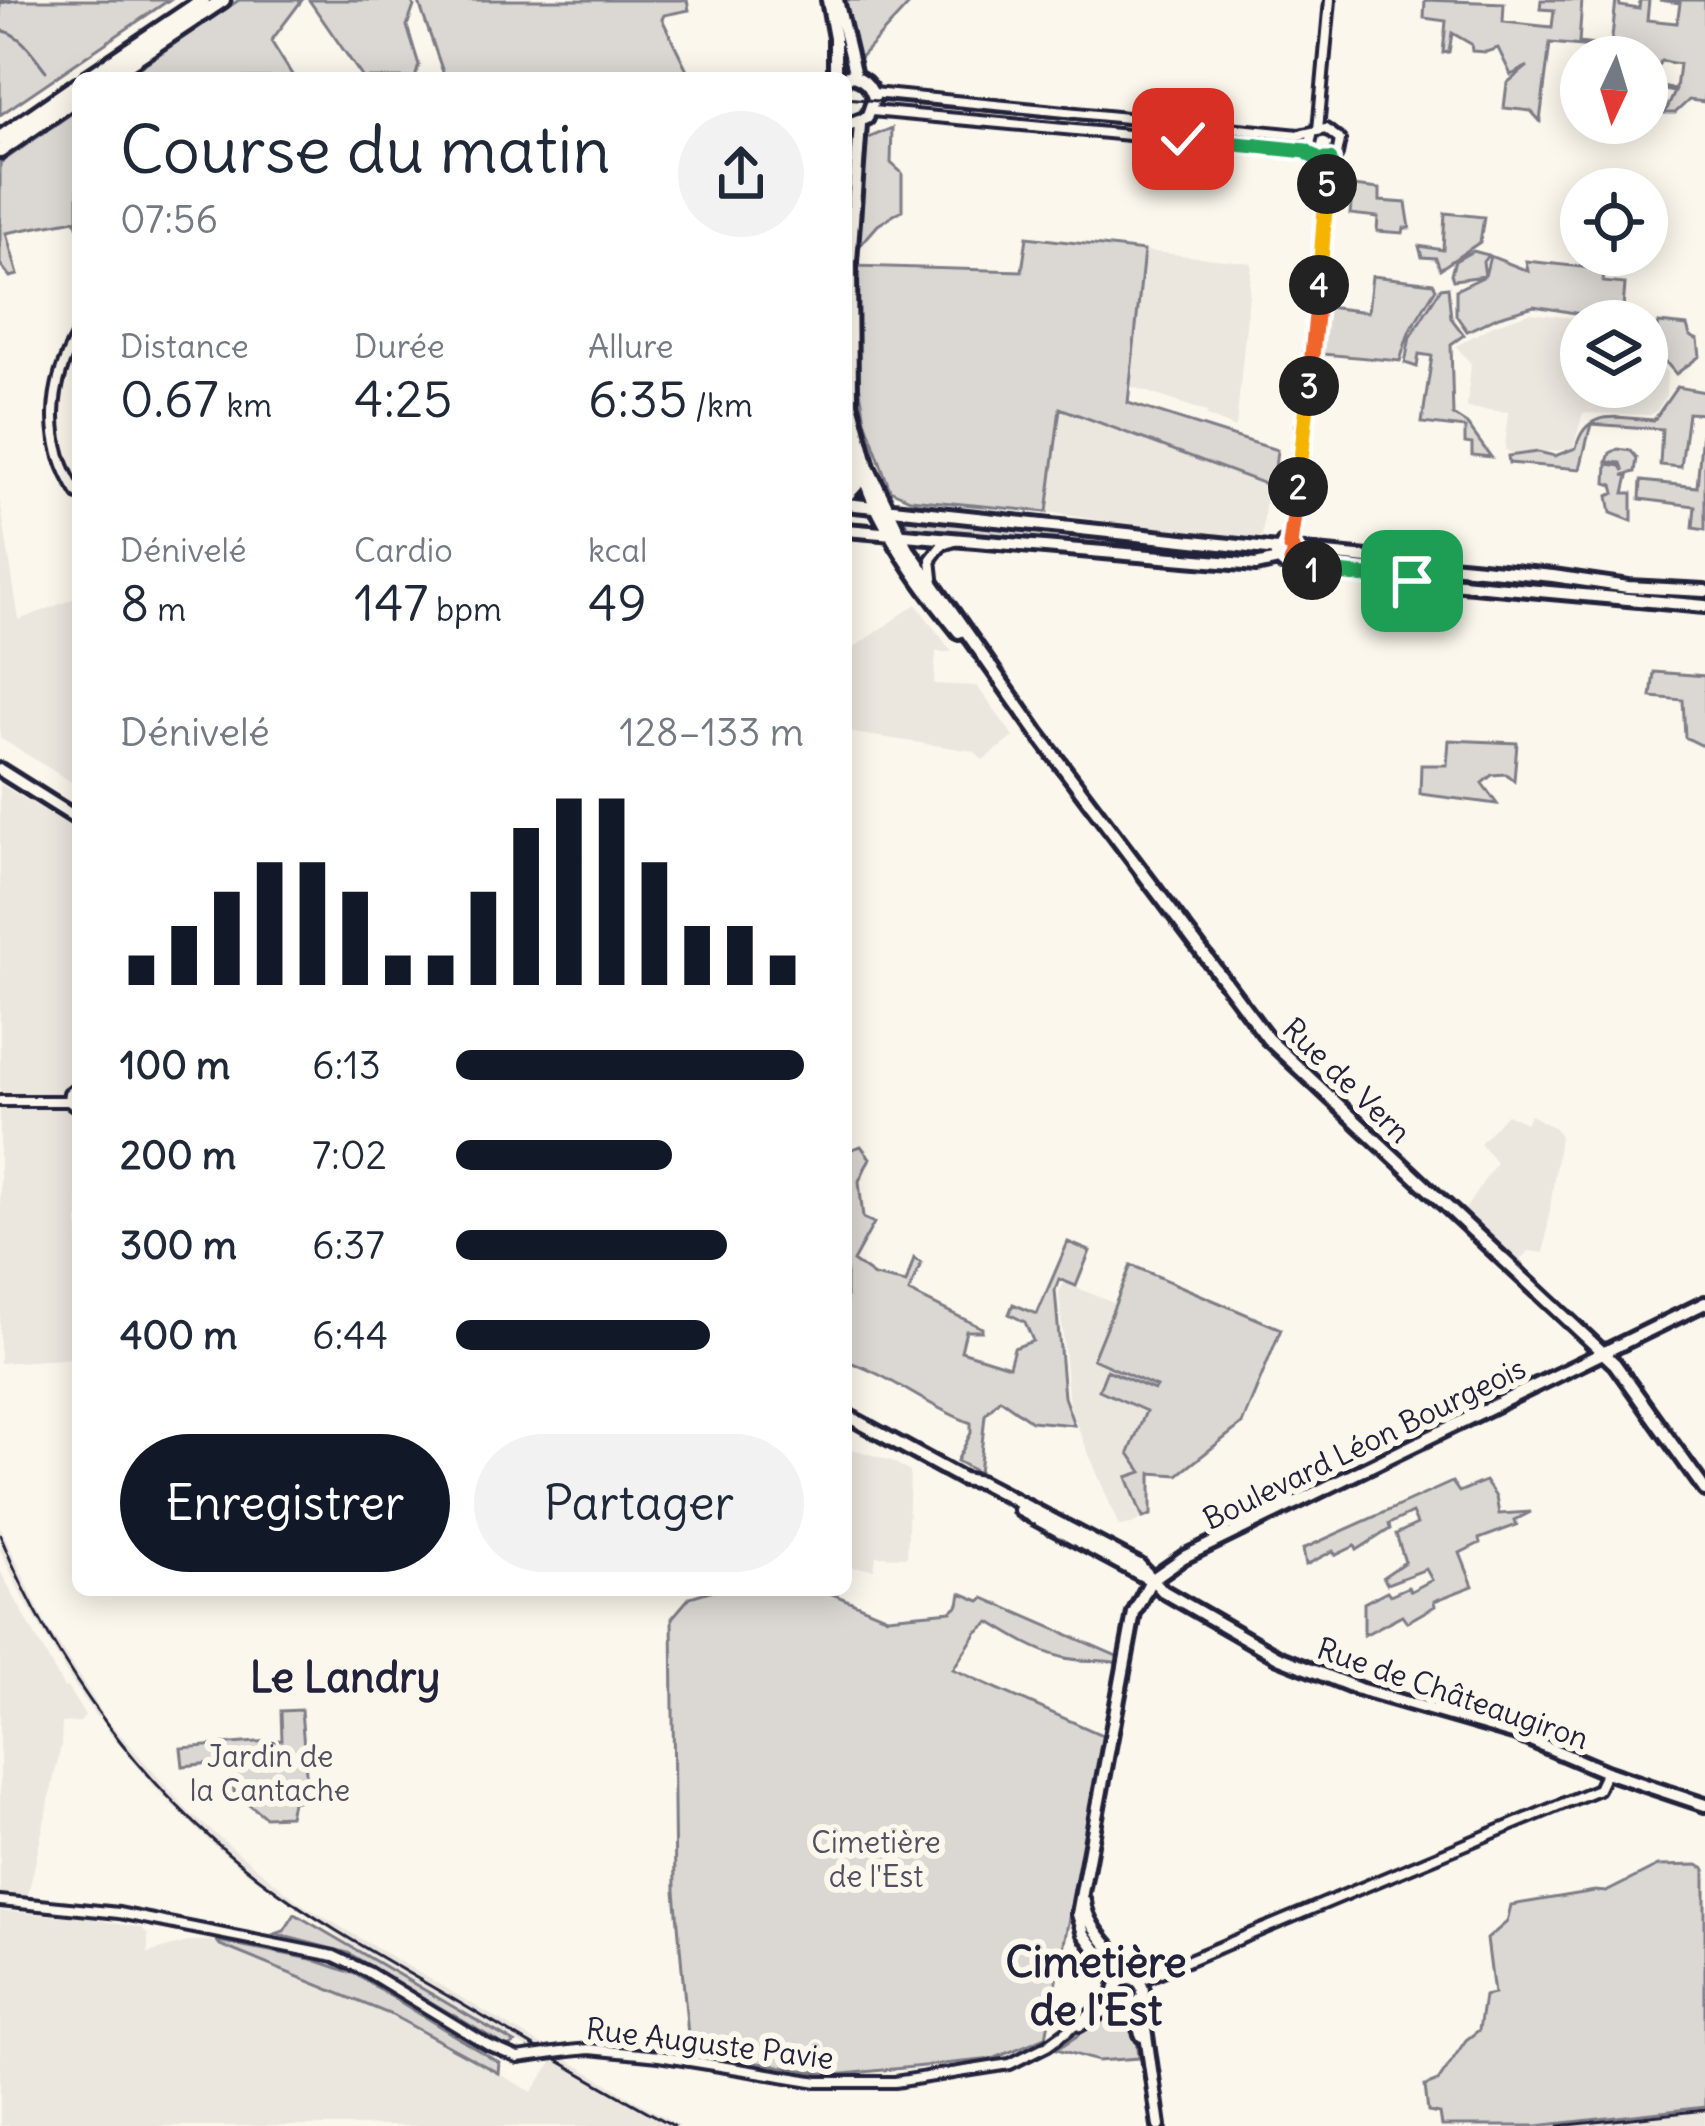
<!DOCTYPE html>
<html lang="fr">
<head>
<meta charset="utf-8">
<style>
  body { margin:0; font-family:Delius,sans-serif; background:#f2f2f3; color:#1f2937; height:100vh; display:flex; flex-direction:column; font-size:45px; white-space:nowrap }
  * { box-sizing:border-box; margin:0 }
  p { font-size:39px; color:#747a83 }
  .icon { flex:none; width:66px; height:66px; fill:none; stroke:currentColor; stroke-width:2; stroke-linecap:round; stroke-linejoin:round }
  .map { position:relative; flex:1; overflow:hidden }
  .details { position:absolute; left:72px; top:72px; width:780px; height:1524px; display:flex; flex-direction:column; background:#fff; border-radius:18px; box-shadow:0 6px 30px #0003 }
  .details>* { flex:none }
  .needle { width:78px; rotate:184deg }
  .fabs { position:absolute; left:1560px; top:36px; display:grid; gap:24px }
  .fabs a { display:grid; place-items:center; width:108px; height:108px; border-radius:50%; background:#fff; box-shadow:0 6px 30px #0003; font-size:60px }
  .pin { position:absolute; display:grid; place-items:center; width:102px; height:102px; color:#fff; margin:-51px; border-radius:24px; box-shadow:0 6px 18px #0006 }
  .km { position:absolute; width:60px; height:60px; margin:-30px; border-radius:50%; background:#222; color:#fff; font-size:33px; line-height:60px; text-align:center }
  .round { display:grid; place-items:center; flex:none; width:126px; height:126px; border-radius:63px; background:#f2f2f3 }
  .headline { display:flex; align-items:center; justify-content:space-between; height:204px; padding:0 48px }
  h1 { font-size:66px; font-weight:600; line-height:90px }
  .figures { display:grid; grid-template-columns:repeat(3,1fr); gap:18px; height:204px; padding:12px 48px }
  .figures div { display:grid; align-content:center }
  .figures b { font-size:51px; font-weight:600 }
  .figures small { font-size:33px; font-weight:400 }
  .figures p { font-size:33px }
  .chart { height:336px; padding:24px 48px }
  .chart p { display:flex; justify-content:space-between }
  .chart svg { width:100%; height:216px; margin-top:12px; stroke:#111827; stroke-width:6 }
  .cta { display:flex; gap:24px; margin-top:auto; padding:24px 48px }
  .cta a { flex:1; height:138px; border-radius:72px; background:#111827; color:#fff; font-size:48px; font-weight:600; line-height:138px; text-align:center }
  .cta a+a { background:#f2f2f3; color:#1f2937 }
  ul { padding:0 48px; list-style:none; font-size:39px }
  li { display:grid; grid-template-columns:192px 144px 1fr; align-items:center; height:90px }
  li i { height:30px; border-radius:15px; background:#111827 }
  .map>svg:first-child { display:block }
  .built { fill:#ebe7df }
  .green { fill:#dbd8d3; stroke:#7e7d87; stroke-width:3 }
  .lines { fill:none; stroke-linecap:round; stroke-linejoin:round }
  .stream { stroke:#787681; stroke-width:3 }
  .minor-casing { stroke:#22223b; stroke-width:16 }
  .major-casing { stroke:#22223b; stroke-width:20 }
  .highway-casing { stroke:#22223b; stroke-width:21 }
  .minor { stroke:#fbf7ec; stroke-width:8 }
  .major { stroke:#fbf7ec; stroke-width:10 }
  .highway { stroke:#fbf7ec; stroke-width:12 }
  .rail { stroke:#22223b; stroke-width:3 }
  .minor-bridge-casing { stroke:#22223b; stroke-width:16; stroke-linecap:butt }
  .minor-bridge { stroke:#fbf7ec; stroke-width:8 }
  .split-1-casing { stroke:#fff; stroke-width:24 }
  .split-2-casing { stroke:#fff; stroke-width:24 }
  .split-3-casing { stroke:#fff; stroke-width:24 }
  .split-4-casing { stroke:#fff; stroke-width:24 }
  .split-5-casing { stroke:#fff; stroke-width:24 }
  .split-6-casing { stroke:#fff; stroke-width:24 }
  .split-7-casing { stroke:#fff; stroke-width:24 }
  .split-1 { stroke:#22a559; stroke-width:15 }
  .split-2 { stroke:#f0652b; stroke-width:15 }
  .split-3 { stroke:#f5b400; stroke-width:15 }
  .split-4 { stroke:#f0652b; stroke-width:15 }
  .split-5 { stroke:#f5b400; stroke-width:15 }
  .split-6 { stroke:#22a559; stroke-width:15 }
  .split-7 { stroke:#22a559; stroke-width:15 }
  .labels { text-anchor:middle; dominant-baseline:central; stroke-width:12; stroke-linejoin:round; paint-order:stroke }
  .street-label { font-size:30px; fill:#22223b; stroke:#fbf7ec }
  .park-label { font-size:30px; fill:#505061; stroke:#fbf7ec }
  .district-label { font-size:42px; font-weight:bold; fill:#22223b; stroke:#fbf7ec }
</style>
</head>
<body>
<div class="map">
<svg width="1705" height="2126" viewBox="0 0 1705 2126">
  <rect width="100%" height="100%" fill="#fbf7ec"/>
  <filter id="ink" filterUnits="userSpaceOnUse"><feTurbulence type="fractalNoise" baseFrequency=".00833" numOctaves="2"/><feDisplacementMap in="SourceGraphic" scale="24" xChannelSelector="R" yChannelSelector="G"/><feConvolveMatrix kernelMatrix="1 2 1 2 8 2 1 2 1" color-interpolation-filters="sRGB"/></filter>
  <g filter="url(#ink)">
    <path class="built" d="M 1144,251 L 1252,263 L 1236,428 L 1207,416 L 1207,412 L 1130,386 Z
      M 1529,313 L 1601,321 L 1581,321 L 1581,387 L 1647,387 L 1647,346 L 1667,373 L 1666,395 L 1657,410 L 1650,415 L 1583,413 L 1573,449 L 1513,455 L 1505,449 L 1508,412 L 1467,408 L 1471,364 L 1456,346 L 1493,325 Z
      M 1060,408 L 1267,485 L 1262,538 L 1164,530 L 1047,512 Z
      M 0,500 L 19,620 L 78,597 L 78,786 L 0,738 Z
      M 916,604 L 952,652 L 936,652 L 934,684 L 977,686 L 1014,737 L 983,760 L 974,751 L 846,732 L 852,649 Z
      M 0,784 L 78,831 L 78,1358 L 0,1363 Z
      M 1507,1114 L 1526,1123 L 1530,1115 L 1555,1128 L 1560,1136 L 1544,1253 L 1529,1251 L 1517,1262 L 1463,1212 L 1496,1163 L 1480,1143 Z
      M 1063,1282 L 1116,1304 L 1094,1359 L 1157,1386 L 1151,1515 L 1131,1524 L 1119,1526 L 1069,1406 L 1059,1293 Z
      M 846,1447 L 892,1461 L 910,1472 L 907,1557 L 876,1556 L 874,1569 L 846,1567 Z
      M 0,1526 L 45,1623 L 103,1714 L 101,1716 L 97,1718 L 70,1679 L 20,1592 L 0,1550 Z
      M 0,1571 L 64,1688 L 67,1687 L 85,1716 L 80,1722 L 62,1723 L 61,1746 L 26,1904 L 0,1901 Z
      M 111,1724 L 190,1813 L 300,1903 L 680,2126 L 0,2126 L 0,1911 L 87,1918 L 142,1928 L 148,1935 L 148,1953 L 191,1941 L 217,1941 L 220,1946 L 392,2015 L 532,2092 L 552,2063 L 344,1940 L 250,1875 L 210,1842 L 155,1788 L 106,1729 Z
      M 1705,2107 L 1705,2126 L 1537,2126 L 1666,2109 Z"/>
    <path class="green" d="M 0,0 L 169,0 L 0,115 Z
      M 239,0 L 302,0 L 271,41 L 294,78 L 124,78 Z
      M 309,0 L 411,0 L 414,6 L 407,26 L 419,65 L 415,78 L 363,78 Z
      M 418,0 L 687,0 L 689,10 L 664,15 L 662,19 L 691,78 L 445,78 Z
      M 845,0 L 913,0 L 856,62 Z
      M 1425,0 L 1504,3 L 1503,22 L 1552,27 L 1554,10 L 1540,9 L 1541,0 L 1582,0 L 1579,43 L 1611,47 L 1616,0 L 1619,0 L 1620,6 L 1639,9 L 1640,0 L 1649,0 L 1647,20 L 1677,23 L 1680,3 L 1659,0 L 1705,0 L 1705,102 L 1689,100 L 1675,113 L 1665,113 L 1675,92 L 1647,87 L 1648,78 L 1656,78 L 1659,87 L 1676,89 L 1679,64 L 1661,61 L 1653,73 L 1647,72 L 1647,57 L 1629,55 L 1624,45 L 1613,49 L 1550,43 L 1540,121 L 1531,111 L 1504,108 L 1507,83 L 1528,66 L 1511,75 L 1498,48 L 1486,52 L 1472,51 L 1471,44 L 1452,33 L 1449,52 L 1443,53 L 1446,21 L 1424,18 Z
      M 78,109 L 78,228 L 75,220 L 6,233 L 18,275 L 10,277 L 0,264 L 0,163 Z
      M 892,128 L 891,163 L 902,173 L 902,210 L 878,225 L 857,249 L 866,139 Z
      M 1353,186 L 1380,189 L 1380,201 L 1406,203 L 1410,228 L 1404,228 L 1403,233 L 1377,231 L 1378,217 L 1350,214 Z
      M 1445,213 L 1484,217 L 1480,242 L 1440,269 L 1436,258 L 1422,257 L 1419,246 L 1443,250 Z
      M 1027,237 L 1144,251 L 1128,403 L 1277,450 L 1273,487 L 1060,408 L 1047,512 L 910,499 L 890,490 L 865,420 L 854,353 L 855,266 L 1022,271 Z
      M 1473,251 L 1488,255 L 1483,262 L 1485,276 L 1490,256 L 1528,271 L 1526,261 L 1591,268 L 1596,255 L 1605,255 L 1603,282 L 1625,284 L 1622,321 L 1534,306 L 1499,316 L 1467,331 L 1456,315 L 1456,290 L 1485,276 L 1453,280 L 1451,274 L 1455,261 Z
      M 1372,276 L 1433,283 L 1436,288 L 1409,332 L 1400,361 L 1322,354 L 1326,307 L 1368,312 Z
      M 1448,287 L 1451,318 L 1464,335 L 1451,344 L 1453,415 L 1467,424 L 1491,457 L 1472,455 L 1472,444 L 1465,443 L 1465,428 L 1422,423 L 1432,356 L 1419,354 L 1417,367 L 1405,363 L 1410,337 L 1441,288 Z
      M 1659,323 L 1687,326 L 1690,336 L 1698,340 L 1700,356 L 1676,374 L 1653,347 Z
      M 1677,387 L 1705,392 L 1705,414 L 1688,413 L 1681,467 L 1660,465 L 1662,429 L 1591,424 L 1580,469 L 1509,463 L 1508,456 L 1538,452 L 1555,456 L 1576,448 C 1586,406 1619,419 1654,420 Z
      M 1702,431 L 1705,431 L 1705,530 L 1693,528 L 1695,506 L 1640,499 L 1641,481 L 1697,487 Z
      M 1618,449 L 1631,451 L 1637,458 L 1635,472 L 1623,475 L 1628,476 L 1624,493 L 1632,493 L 1632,521 L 1611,513 L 1608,496 L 1615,493 L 1613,485 L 1606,483 L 1607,464 L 1621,466 L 1624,471 L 1621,463 L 1607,462 L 1610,453 Z
      M 922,514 L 1087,531 L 1083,537 L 1083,549 L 913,533 L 904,520 Z
      M 1654,672 L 1705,676 L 1705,747 L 1685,737 L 1683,700 L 1651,697 Z
      M 1449,740 L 1517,743 L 1514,781 L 1506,774 L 1492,775 L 1482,783 L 1497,804 L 1420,794 L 1421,765 L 1447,765 Z
      M 861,1146 L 870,1158 L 859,1181 L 863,1218 L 874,1223 L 853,1261 L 874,1276 L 906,1283 L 914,1258 L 921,1263 L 909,1292 L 982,1328 L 982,1331 L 966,1331 L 961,1351 L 1009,1366 L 1014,1348 L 1033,1341 L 1025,1322 L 1009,1314 L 1013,1304 L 1037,1314 L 1068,1242 L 1090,1251 L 1076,1286 L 1059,1279 L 1055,1290 L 1064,1397 L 1074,1425 L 1031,1421 L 1000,1399 L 985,1415 L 979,1473 L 957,1461 L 971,1433 L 971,1423 C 927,1407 891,1375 846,1361 L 846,1151 Z
      M 1131,1265 L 1281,1329 L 1242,1424 L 1178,1475 L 1151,1473 L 1151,1515 L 1143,1518 L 1127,1477 L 1142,1472 L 1129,1453 L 1146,1411 L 1099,1390 L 1107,1370 L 1154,1390 L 1156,1387 L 1093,1359 Z
      M 1485,1481 L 1496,1497 L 1499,1514 L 1531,1512 L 1515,1520 L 1517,1525 L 1479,1539 L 1480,1543 L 1460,1553 L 1473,1586 L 1434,1601 L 1435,1606 L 1407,1622 L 1402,1615 L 1364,1635 L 1364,1603 L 1387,1591 L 1390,1595 L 1408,1587 L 1411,1591 L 1432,1580 L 1426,1569 L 1387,1584 L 1383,1577 L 1405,1562 L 1396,1534 L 1417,1524 L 1412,1513 L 1389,1524 L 1390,1529 L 1357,1550 L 1355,1546 L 1336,1555 L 1333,1551 L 1306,1565 L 1303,1549 C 1355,1525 1399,1506 1452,1482 L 1459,1492 Z
      M 713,1590 L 823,1590 L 887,1617 L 951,1611 L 959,1604 L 961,1593 L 980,1601 L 984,1598 L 1119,1657 L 1119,1663 C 1099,1658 1081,1663 1061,1657 C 1035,1650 1013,1636 990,1622 L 977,1632 L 953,1669 L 1104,1736 L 1046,2037 L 993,2059 L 834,2075 L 696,2053 L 689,2046 L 675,1891 L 672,1618 L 690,1597 Z
      M 301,1710 L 308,1798 L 292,1802 L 289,1816 L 265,1817 L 234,1792 L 231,1761 L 183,1766 L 181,1748 L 282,1740 L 281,1711 Z
      M 1658,1866 L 1698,1865 L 1705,1869 L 1705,2107 L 1537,2126 L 1441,2126 L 1439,2114 L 1428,2112 L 1425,2086 L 1438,2081 L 1466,2040 L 1479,2030 L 1484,1996 L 1494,1994 L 1487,1939 L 1507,1922 L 1511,1905 L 1595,1891 L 1606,1892 Z
      M 295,1914 L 515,2043 L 507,2047 L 348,1953 L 275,1934 L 284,1931 Z
      M 217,1941 L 311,1959 L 355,1974 L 499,2063 L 498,2073 L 392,2015 L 220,1945 Z
      M 1117,2010 L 1126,2011 L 1136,2029 L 1139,2058 L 1098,2061 L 1057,2049 Z"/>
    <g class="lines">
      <path class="stream" d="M 0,3 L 18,0
        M 0,30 C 22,34 33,55 46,71"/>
      <defs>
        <path id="minor" d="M 873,93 L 1299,135 L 1326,129 L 1340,140 L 1337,155 L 1326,161 L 1314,157 L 1309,148 L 1312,136
          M 872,111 L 1310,152
          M 1318,130 L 1330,0
          M 78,333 C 48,386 44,442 78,494
          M 1290,545 L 1330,160
          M 933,578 L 931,559 L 942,545 L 955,541
          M 0,1101 L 68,1101 L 78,1108
          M 68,1101 L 69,1093 L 78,1088
          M 0,1901 L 119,1913 L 334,1956 L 368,1972 L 488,2045 L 518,2058
          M 1139,1981 L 1598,1789 L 1606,1772
          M 1080,2026 L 1120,2003
          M 569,2051 L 589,2049 L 659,2056 L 818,2082 L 895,2082 L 1010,2064 L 1048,2045 L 1115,1996"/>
        <path id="major" d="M 828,0 L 835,38 L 835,78
          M 837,0 L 855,76
          M 837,78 C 855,72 869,80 874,98 L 867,118 L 846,126
          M 860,124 L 850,262 L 851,403 L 868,467 L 906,546 L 1038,734 L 1268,1039 L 1615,1364 L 1705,1490
          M 846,420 C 864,502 906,568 959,632
          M 846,497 L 857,485 L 853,469
          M 846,504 L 1277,550
          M 846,530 L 1256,565 L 1278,560
          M 1295,551 L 1290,545 L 1283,544 L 1276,555 L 1282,563 L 1291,562 L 1307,570 L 1705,606
          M 1295,551 L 1553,576 L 1628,587 L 1705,591
          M 0,770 L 78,819
          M 846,1415 L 963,1479 L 980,1482 L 1139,1565 L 1163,1591 L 1278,1657 L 1359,1689 L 1516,1734 L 1606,1772 L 1705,1805
          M 1020,1510 L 1151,1580
          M 1084,1901 C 1087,1932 1118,1951 1132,1978
          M1115 1992a14 14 0 1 1 28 0a14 14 0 1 1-28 0Z
          M 1119,1981 L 1084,1934 L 1078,1914 L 1134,1613 L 1151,1580 L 1184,1557 L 1705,1303
          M 1141,2000 L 1159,2126
          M 1130,2006 L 1142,2036"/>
        <path id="highway" d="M 87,78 L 203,0
          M 106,78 L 223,0
          M 0,138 L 78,84
          M 0,151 L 78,97"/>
      </defs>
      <use href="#minor" class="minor-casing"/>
      <use href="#major" class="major-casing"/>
      <use href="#highway" class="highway-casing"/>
      <use href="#minor" class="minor"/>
      <use href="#major" class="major"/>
      <use href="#highway" class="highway"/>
      <path class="rail" d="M 846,98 L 1269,138
        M 0,1535 C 55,1670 144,1790 260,1879 C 321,1925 388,1961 453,1999 C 526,2042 599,2086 674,2126
        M 1559,2126 L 1705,2110"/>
      <defs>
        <path id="minor-bridge" d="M 518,2058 L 569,2051"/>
      </defs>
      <use href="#minor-bridge" class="minor-bridge-casing"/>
      <use href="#minor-bridge" class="minor-bridge"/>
    </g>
  </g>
  <g class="lines" filter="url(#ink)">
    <defs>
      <path id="split-1" d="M 1312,570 L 1412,581"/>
      <path id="split-2" d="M 1298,487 L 1290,545 L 1295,554 L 1291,562 L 1312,570"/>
      <path id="split-3" d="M 1298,487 L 1309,386"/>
      <path id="split-4" d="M 1309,386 L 1319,285"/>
      <path id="split-5" d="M 1319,285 L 1327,184"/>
      <path id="split-6" d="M 1257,146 L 1306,151 L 1318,160 L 1330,160 L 1327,184"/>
      <path id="split-7" d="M 1183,139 L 1257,146"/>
    </defs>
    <use href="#split-1" class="split-1-casing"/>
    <use href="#split-2" class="split-2-casing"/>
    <use href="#split-3" class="split-3-casing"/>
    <use href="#split-4" class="split-4-casing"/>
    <use href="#split-5" class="split-5-casing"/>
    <use href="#split-6" class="split-6-casing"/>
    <use href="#split-7" class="split-7-casing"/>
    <use href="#split-1" class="split-1"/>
    <use href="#split-2" class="split-2"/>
    <use href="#split-3" class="split-3"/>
    <use href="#split-4" class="split-4"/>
    <use href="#split-5" class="split-5"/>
    <use href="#split-6" class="split-6"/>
    <use href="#split-7" class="split-7"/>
  </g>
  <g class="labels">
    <g class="street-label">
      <text transform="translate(1347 1080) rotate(44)">Rue de Vern</text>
      <text transform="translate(1364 1443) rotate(-26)">Boulevard Léon Bourgeois</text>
      <text transform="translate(1453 1693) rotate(19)">Rue de Châteaugiron</text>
      <text transform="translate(710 2043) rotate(7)">Rue Auguste Pavie</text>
    </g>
    <g class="park-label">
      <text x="270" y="1756">Jardin de<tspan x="270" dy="34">la Cantache</tspan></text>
      <text x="876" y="1842">Cimetière<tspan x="876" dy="34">de l'Est</tspan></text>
    </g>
    <g class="district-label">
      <text x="345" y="1677">Le Landry</text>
      <text x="1096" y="1962">Cimetière<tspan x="1096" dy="48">de l'Est</tspan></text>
    </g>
  </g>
</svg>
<div class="fabs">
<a><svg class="needle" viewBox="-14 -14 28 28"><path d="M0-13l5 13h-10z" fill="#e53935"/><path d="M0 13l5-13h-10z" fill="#747a83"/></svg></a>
<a><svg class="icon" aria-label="locate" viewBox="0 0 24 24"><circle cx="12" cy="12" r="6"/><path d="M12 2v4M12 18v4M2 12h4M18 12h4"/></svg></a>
<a><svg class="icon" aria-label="layers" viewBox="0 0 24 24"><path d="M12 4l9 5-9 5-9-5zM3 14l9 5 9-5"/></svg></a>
</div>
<div class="pin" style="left:1412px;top:581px;background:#1e9e55"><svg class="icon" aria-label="arrive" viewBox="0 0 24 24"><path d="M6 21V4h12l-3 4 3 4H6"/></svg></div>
<div class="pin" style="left:1183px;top:139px;background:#d93025"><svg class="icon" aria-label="check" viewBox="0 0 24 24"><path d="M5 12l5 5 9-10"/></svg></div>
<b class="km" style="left:1312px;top:570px">1</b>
<b class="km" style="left:1298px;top:487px">2</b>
<b class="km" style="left:1309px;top:386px">3</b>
<b class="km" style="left:1319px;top:285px">4</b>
<b class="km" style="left:1327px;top:184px">5</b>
<section class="details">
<div class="headline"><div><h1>Course du matin</h1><p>07:56</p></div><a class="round"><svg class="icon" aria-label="share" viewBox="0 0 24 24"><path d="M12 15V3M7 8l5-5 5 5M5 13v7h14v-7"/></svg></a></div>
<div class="figures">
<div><p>Distance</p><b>0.67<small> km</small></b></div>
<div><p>Durée</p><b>4:25</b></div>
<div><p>Allure</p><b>6:35<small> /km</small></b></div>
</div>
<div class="figures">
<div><p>Dénivelé</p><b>8<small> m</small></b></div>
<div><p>Cardio</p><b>147<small> bpm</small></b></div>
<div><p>kcal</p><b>49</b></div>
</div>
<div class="chart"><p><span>Dénivelé</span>128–133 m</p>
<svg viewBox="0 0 160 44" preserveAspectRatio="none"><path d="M5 44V38M15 44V32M25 44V25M35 44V19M45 44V19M55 44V25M65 44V38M75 44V38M85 44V25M95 44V12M105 44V6M115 44V6M125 44V19M135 44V32M145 44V32M155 44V38"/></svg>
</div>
<ul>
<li><b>100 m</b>6:13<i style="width:100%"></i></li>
<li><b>200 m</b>7:02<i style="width:62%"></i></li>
<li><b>300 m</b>6:37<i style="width:78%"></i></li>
<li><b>400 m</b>6:44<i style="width:73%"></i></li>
</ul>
<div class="cta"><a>Enregistrer</a><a>Partager</a></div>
</section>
</div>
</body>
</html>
